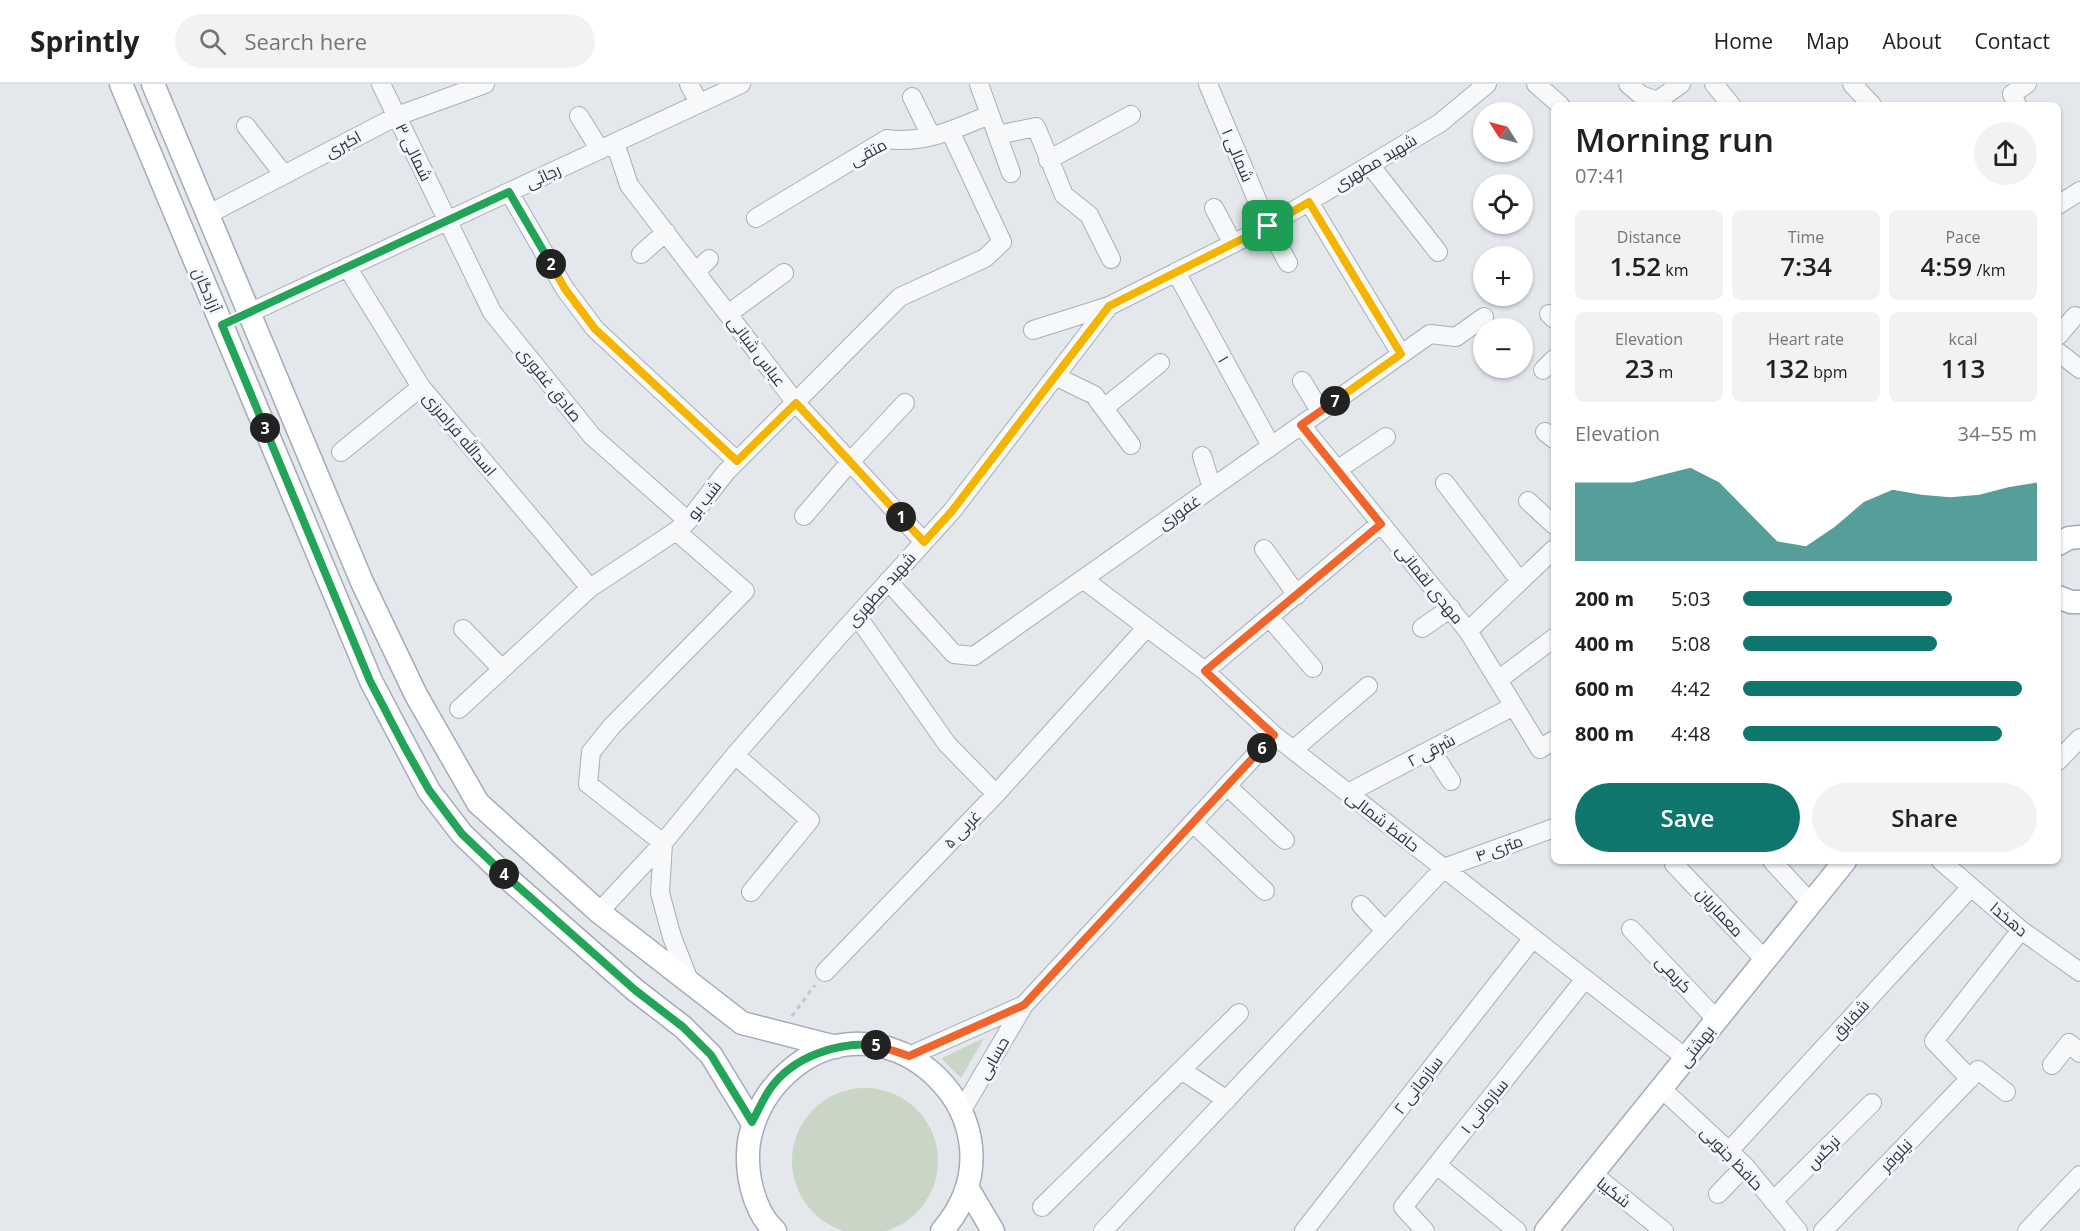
<!DOCTYPE html>
<html lang="en">
<head>
<meta charset="utf-8">
<style>
  body { margin:0; font-family:"Open Sans",Cairo,sans-serif; background:#f2f2f2; color:#202124; height:100vh; display:flex; flex-direction:column; font-size:22px; white-space:nowrap }
  * { box-sizing:border-box; margin:0 }
  p { font-size:20px; color:#757577 }
  .icon { flex:none; width:33px; height:33px; fill:none; stroke:currentColor; stroke-width:2; stroke-linecap:round; stroke-linejoin:round }
  .map { position:relative; flex:1; overflow:hidden }
  .sheet { position:absolute; left:1551px; top:18px; width:510px; height:762px; display:flex; flex-direction:column; background:#fff; border-radius:9px; box-shadow:0 2px 4px #0004 }
  .sheet>* { flex:none }
  .needle { width:39px; rotate:306deg }
  .controls { position:absolute; left:1473px; top:18px; display:grid; gap:12px }
  .controls a { display:grid; place-items:center; width:60px; height:60px; border-radius:50%; background:#fff; box-shadow:0 2px 4px #0004; font-size:30px }
  .pin { position:absolute; display:grid; place-items:center; width:51px; height:51px; color:#fff; margin:-26px; border-radius:12px; box-shadow:0 3px 9px #0006 }
  .km { position:absolute; width:30px; height:30px; margin:-15px; border-radius:50%; background:#222; color:#fff; font-size:16px; line-height:30px; text-align:center }
  .round { display:grid; place-items:center; flex:none; width:63px; height:63px; border-radius:32px; background:#f2f2f2 }
  .head { display:flex; align-items:center; justify-content:space-between; height:102px; padding:0 24px }
  h1 { font-size:33px; font-weight:600; line-height:45px }
  .stats { display:grid; grid-template-columns:repeat(3,1fr); gap:9px; height:102px; padding:6px 24px }
  .stats div { display:grid; align-content:center; border-radius:9px; background:#f2f2f2; text-align:center }
  .stats b { font-size:26px; font-weight:600 }
  .stats small { font-size:16px; font-weight:400 }
  .stats p { font-size:16px }
  .chart { height:168px; padding:12px 24px }
  .chart p { display:flex; justify-content:space-between }
  .chart svg { width:100%; height:108px; margin-top:6px; fill:#0f766e; opacity:.7 }
  .button { display:flex; gap:12px; margin-top:auto; padding:12px 24px }
  .button a { flex:1; height:69px; border-radius:36px; background:#0f766e; color:#fff; font-size:24px; font-weight:600; line-height:69px; text-align:center }
  .button a+a { background:#f2f2f2; color:#202124 }
  ul { padding:0 24px; list-style:none; font-size:20px }
  li { display:grid; grid-template-columns:96px 72px 1fr; align-items:center; height:45px }
  li i { height:15px; border-radius:8px; background:#0f766e }
  header { display:flex; align-items:center; gap:36px; box-sizing:border-box; height:84px; padding:0 30px; background:#fff; border-bottom:2px solid #e0e0e0 }
  header strong { font-size:28px }
  nav { display:flex; gap:33px; margin-inline-start:auto; font-size:21px }
  .search { width:420px; height:54px; background:#f2f2f2; display:flex; align-items:center; gap:15px; box-sizing:border-box; padding:0 21px; border-radius:33px; color:#757577; font-size:22px }
  .map>svg:first-child { display:block }
  .green { fill:#c9d6c5 }
  .lines { fill:none; stroke-linecap:round; stroke-linejoin:round }
  .minor-casing { stroke:#a9aeb7; stroke-width:20 }
  .major-casing { stroke:#a3abb8; stroke-width:25 }
  .path { stroke:#c2c5cb; stroke-width:3; stroke-dasharray:4.5 4.5; stroke-linecap:butt }
  .minor { stroke:#f7f8fa; stroke-width:18 }
  .major { stroke:#fff; stroke-width:22 }
  .split-1-casing { stroke:#fff; stroke-width:12 }
  .split-2-casing { stroke:#fff; stroke-width:12 }
  .split-3-casing { stroke:#fff; stroke-width:12 }
  .split-4-casing { stroke:#fff; stroke-width:12 }
  .split-5-casing { stroke:#fff; stroke-width:12 }
  .split-6-casing { stroke:#fff; stroke-width:12 }
  .split-7-casing { stroke:#fff; stroke-width:12 }
  .split-8-casing { stroke:#fff; stroke-width:12 }
  .split-1 { stroke:#f5b400; stroke-width:8 }
  .split-2 { stroke:#f5b400; stroke-width:8 }
  .split-3 { stroke:#22a559; stroke-width:8 }
  .split-4 { stroke:#22a559; stroke-width:8 }
  .split-5 { stroke:#22a559; stroke-width:8 }
  .split-6 { stroke:#f0652b; stroke-width:8 }
  .split-7 { stroke:#f0652b; stroke-width:8 }
  .split-8 { stroke:#f5b400; stroke-width:8 }
  .labels { text-anchor:middle; dominant-baseline:central; stroke-width:6; stroke-linejoin:round; paint-order:stroke }
  .street-label { font-size:16px; fill:#2b3445; stroke:#f4f6f9 }
</style>
</head>
<body>
<header>
<strong>Sprintly</strong>
<div class="search"><svg class="icon" aria-label="search" viewBox="0 0 24 24"><circle cx="10" cy="10" r="6"/><path d="M15 15l6 6"/></svg>Search here</div>
<nav><a>Home</a><a>Map</a><a>About</a><a>Contact</a></nav>
</header>
<div class="map">
<svg width="2080" height="1147" viewBox="0 0 2080 1147">
  <rect width="100%" height="100%" fill="#e4e7ec"/>
  <path class="green" d="M 984,954 L 961,994 L 942,975 L 942,974 Z
    M792 1077a73 73 0 1 1 146 0a73 73 0 1 1-146 0Z"/>
  <g class="lines">
    <defs>
      <path id="minor" d="M 381,0 L 492,228 L 592,352 L 688,437
        M 689,0 L 699,19
        M 979,0 L 1011,89
        M 1208,0 L 1268,142 L 1288,179
        M 1536,0 L 1560,21
        M 1628,0 L 1641,11 L 1657,17 L 1681,0
        M 1714,0 L 1731,21
        M 1852,0 L 1872,21
        M 912,13 L 931,52
        M 2017,21 L 2012,10 L 2027,0
        M 579,32 L 600,66
        M 246,42 L 284,91
        M 997,51 L 1036,43 L 1064,111 L 1089,131 L 1111,175
        M 615,59 L 629,101 L 796,319 L 924,458
        M 1048,76 L 1131,31
        M 1370,81 L 1438,168
        M 509,108 L 565,205 L 595,245 L 737,377
        M 1309,118 L 1401,270
        M 2058,121 L 2080,107
        M 1214,124 L 1233,160
        M 207,131 L 397,32 L 485,0
        M 756,134 L 887,55 C 924,60 956,45 989,31
        M 641,170 L 666,148
        M 347,183 L 421,303 L 590,504
        M 696,188 L 709,175
        M 1176,188 L 1271,362
        M 247,230 L 741,0
        M 728,230 L 784,189
        M 1549,230 L 1554,235
        M 1033,246 L 1109,222
        M 2058,252 L 2075,232
        M 2058,268 L 2080,285
        M 1543,286 L 1554,275
        M 1055,292 L 1094,311 L 1131,361
        M 1302,297 L 1320,327
        M 1104,324 L 1160,279
        M 1301,341 L 1468,547 L 1540,665 L 1554,656
        M 1545,348 L 1554,355
        M 341,368 L 421,303
        M 1202,372 L 1212,404
        M 1337,386 L 1386,353
        M 1445,399 L 1520,497
        M 1528,417 L 1554,441
        M 804,432 L 850,378 L 905,319
        M 1264,465 L 1297,511
        M 1083,495 L 1205,587 L 1274,651 L 1686,974
        M 888,497 L 954,570 L 974,572 L 1430,250 L 1456,253 L 1484,233
        M 857,532 L 947,660 L 996,710
        M 1269,533 L 1313,584
        M 1422,544 L 1451,524
        M 463,545 L 502,585
        M 1468,547 L 1554,465
        M 1205,587 L 1381,439
        M 1498,596 L 1554,554
        M 459,625 L 590,504 L 676,447
        M 1293,666 L 1368,602
        M 1431,666 L 1451,697
        M 735,671 L 810,736 L 751,808
        M 2058,677 L 2080,654
        M 1227,702 L 1285,756
        M 1348,709 L 1514,622
        M 1193,739 L 1265,807
        M 663,759 L 588,700 L 591,668 L 612,642 L 745,507 L 676,447 L 688,437 L 726,388 L 900,213 L 985,174 L 1002,158 L 950,47
        M 663,759 L 660,809 L 672,853 L 690,899
        M 1772,777 L 1811,819
        M 1941,777 L 2021,846 L 2080,888
        M 1674,780 L 1765,876
        M 1361,821 L 1385,847
        M 599,828 L 663,759 L 735,671 L 837,554 L 952,427 L 1109,222 L 1268,142 L 1440,39 L 1487,0
        M 1631,845 L 1717,936
        M 825,888 L 996,710 L 1147,543
        M 909,972 L 1024,921
        M 2052,981 L 2069,959 L 2080,969
        M 1181,986 L 1227,1016
        M 1970,995 L 1934,957 L 2021,846
        M 1662,1005 L 1745,1082 L 1798,1147
        M 962,1026 L 1024,921 L 1274,651
        M 1729,1067 L 1971,803
        M 1437,1081 L 1517,1147
        M 1593,1090 L 1664,1147
        M 1718,1110 L 1745,1082
        M 1773,1117 L 1872,1019
        M 1042,1123 L 1239,929
        M 1103,1147 L 1444,784 L 1554,744
        M 1304,1147 L 1533,854
        M 1425,1147 L 1403,1123 L 1585,895
        M 1823,1147 L 1978,986 L 2006,1008
        M 2027,1147 L 2080,1091"/>
      <path id="major" d="M 121,0 L 371,597 L 429,707 L 462,750 L 512,798 L 635,906 L 683,943 L 711,971 L 752,1038
        M 153,0 L 362,498 L 416,611 L 478,719 L 599,828 L 742,939 L 836,963
        M 2058,460 L 2069,454 L 2080,453
        M 2058,513 L 2071,518 L 2080,518
        M 967,1103 L 993,1147
        M 775,1147 C 753,1127 745,1087 749,1058 C 754,1030 766,1008 787,989 C 887,898 1035,1039 942,1147
        M 1546,1147 L 1845,777"/>
    </defs>
    <use href="#minor" class="minor-casing"/>
    <use href="#major" class="major-casing"/>
    <path class="path" d="M 792,932 L 815,901"/>
    <use href="#minor" class="minor"/>
    <use href="#major" class="major"/>
  </g>
  <g class="lines">
    <defs>
      <path id="split-1" d="M 901,433 L 924,458 L 952,427 L 1109,222 L 1268,142"/>
      <path id="split-2" d="M 551,180 L 565,205 L 595,245 L 737,377 L 796,319 L 901,433"/>
      <path id="split-3" d="M 265,344 L 222,241 L 509,108 L 551,180"/>
      <path id="split-4" d="M 265,344 L 370,597 L 404,662 L 429,706 L 462,750 L 504,790"/>
      <path id="split-5" d="M 504,790 L 635,906 L 683,943 L 711,971 L 752,1038 C 758,1027 763,1015 770,1005 C 793,972 838,958 876,961"/>
      <path id="split-6" d="M 876,961 L 909,972 L 1024,921 L 1262,664"/>
      <path id="split-7" d="M 1262,664 L 1274,651 L 1205,587 L 1381,440 L 1301,341 L 1335,317"/>
      <path id="split-8" d="M 1268,142 L 1309,118 L 1401,270 L 1335,317"/>
    </defs>
    <use href="#split-1" class="split-1-casing"/>
    <use href="#split-2" class="split-2-casing"/>
    <use href="#split-3" class="split-3-casing"/>
    <use href="#split-4" class="split-4-casing"/>
    <use href="#split-5" class="split-5-casing"/>
    <use href="#split-6" class="split-6-casing"/>
    <use href="#split-7" class="split-7-casing"/>
    <use href="#split-8" class="split-8-casing"/>
    <use href="#split-1" class="split-1"/>
    <use href="#split-2" class="split-2"/>
    <use href="#split-3" class="split-3"/>
    <use href="#split-4" class="split-4"/>
    <use href="#split-5" class="split-5"/>
    <use href="#split-6" class="split-6"/>
    <use href="#split-7" class="split-7"/>
    <use href="#split-8" class="split-8"/>
  </g>
  <g class="labels">
    <g class="street-label">
      <text transform="translate(343 60) rotate(-28)">اکبری</text>
      <text transform="translate(414 68) rotate(64)">۳ شمالی</text>
      <text transform="translate(868 68) rotate(-28)">متقی</text>
      <text transform="translate(1238 71) rotate(67)">۱ شمالی</text>
      <text transform="translate(1375 78) rotate(-31)">شهید مطهری</text>
      <text transform="translate(543 92) rotate(-25)">رجائی</text>
      <text transform="translate(207 206) rotate(67)">آزادگان</text>
      <text transform="translate(757 267) rotate(53)">عباس شبانی</text>
      <text transform="translate(1224 275) rotate(61)">۱</text>
      <text transform="translate(550 300) rotate(51)">صادق غفوری</text>
      <text transform="translate(460 350) rotate(50)">اسدالله فرامرزی</text>
      <text transform="translate(704 416) rotate(-52)">شب بو</text>
      <text transform="translate(1179 428) rotate(-35)">غفوری</text>
      <text transform="translate(1430 500) rotate(51)">مهدی لقمانی</text>
      <text transform="translate(881 505) rotate(-48)">شهید مطهری</text>
      <text transform="translate(1431 666) rotate(-28)">۲ شرقی</text>
      <text transform="translate(1383 737) rotate(38)">حافظ شمالی</text>
      <text transform="translate(962 745) rotate(-46)">۵ غربی</text>
      <text transform="translate(1499 764) rotate(-20)">۴ متری</text>
      <text transform="translate(1720 828) rotate(47)">معماریان</text>
      <text transform="translate(2009 835) rotate(40)">دهخدا</text>
      <text transform="translate(1674 890) rotate(47)">کریمی</text>
      <text transform="translate(1850 935) rotate(-47)">شقایق</text>
      <text transform="translate(1696 962) rotate(-52)">بهشتی</text>
      <text transform="translate(993 974) rotate(-60)">حسابی</text>
      <text transform="translate(1418 1001) rotate(-52)">سازمانی ۲</text>
      <text transform="translate(1484 1022) rotate(-51)">سازمانی ۱</text>
      <text transform="translate(1823 1068) rotate(-45)">نرگس</text>
      <text transform="translate(1896 1071) rotate(-46)">نیلوفر</text>
      <text transform="translate(1732 1074) rotate(46)">حافظ جنوبی</text>
      <text transform="translate(1614 1108) rotate(38)">شکیبا</text>
    </g>
  </g>
</svg>
<div class="controls">
<a><svg class="needle" viewBox="-14 -14 28 28"><path d="M0-13l5 13h-10z" fill="#e53935"/><path d="M0 13l5-13h-10z" fill="#757577"/></svg></a>
<a><svg class="icon" aria-label="locate" viewBox="0 0 24 24"><circle cx="12" cy="12" r="6"/><path d="M12 2v4M12 18v4M2 12h4M18 12h4"/></svg></a>
<a>+</a>
<a>−</a>
</div>
<div class="pin" style="left:1268px;top:142px;background:#1e9e55"><svg class="icon" aria-label="arrive" viewBox="0 0 24 24"><path d="M6 21V4h12l-3 4 3 4H6"/></svg></div>
<b class="km" style="left:901px;top:433px">1</b>
<b class="km" style="left:551px;top:180px">2</b>
<b class="km" style="left:265px;top:344px">3</b>
<b class="km" style="left:504px;top:790px">4</b>
<b class="km" style="left:876px;top:961px">5</b>
<b class="km" style="left:1262px;top:664px">6</b>
<b class="km" style="left:1335px;top:317px">7</b>
<section class="sheet">
<div class="head"><div><h1>Morning run</h1><p>07:41</p></div><a class="round"><svg class="icon" aria-label="share" viewBox="0 0 24 24"><path d="M12 15V3M7 8l5-5 5 5M5 13v7h14v-7"/></svg></a></div>
<div class="stats">
<div><p>Distance</p><b>1.52<small> km</small></b></div>
<div><p>Time</p><b>7:34</b></div>
<div><p>Pace</p><b>4:59<small> /km</small></b></div>
</div>
<div class="stats">
<div><p>Elevation</p><b>23<small> m</small></b></div>
<div><p>Heart rate</p><b>132<small> bpm</small></b></div>
<div><p>kcal</p><b>113</b></div>
</div>
<div class="chart"><p><span>Elevation</span>34–55 m</p>
<svg viewBox="0 0 160 44" preserveAspectRatio="none"><path d="M0 44V12L10 12L20 12L30 9L40 6L50 12L60 24L70 36L80 38L90 30L100 20L110 15L120 17L130 18L140 17L150 14L160 12V44z"/></svg>
</div>
<ul>
<li><b>200 m</b>5:03<i style="width:71%"></i></li>
<li><b>400 m</b>5:08<i style="width:66%"></i></li>
<li><b>600 m</b>4:42<i style="width:95%"></i></li>
<li><b>800 m</b>4:48<i style="width:88%"></i></li>
</ul>
<div class="button"><a>Save</a><a>Share</a></div>
</section>
</div>
</body>
</html>
